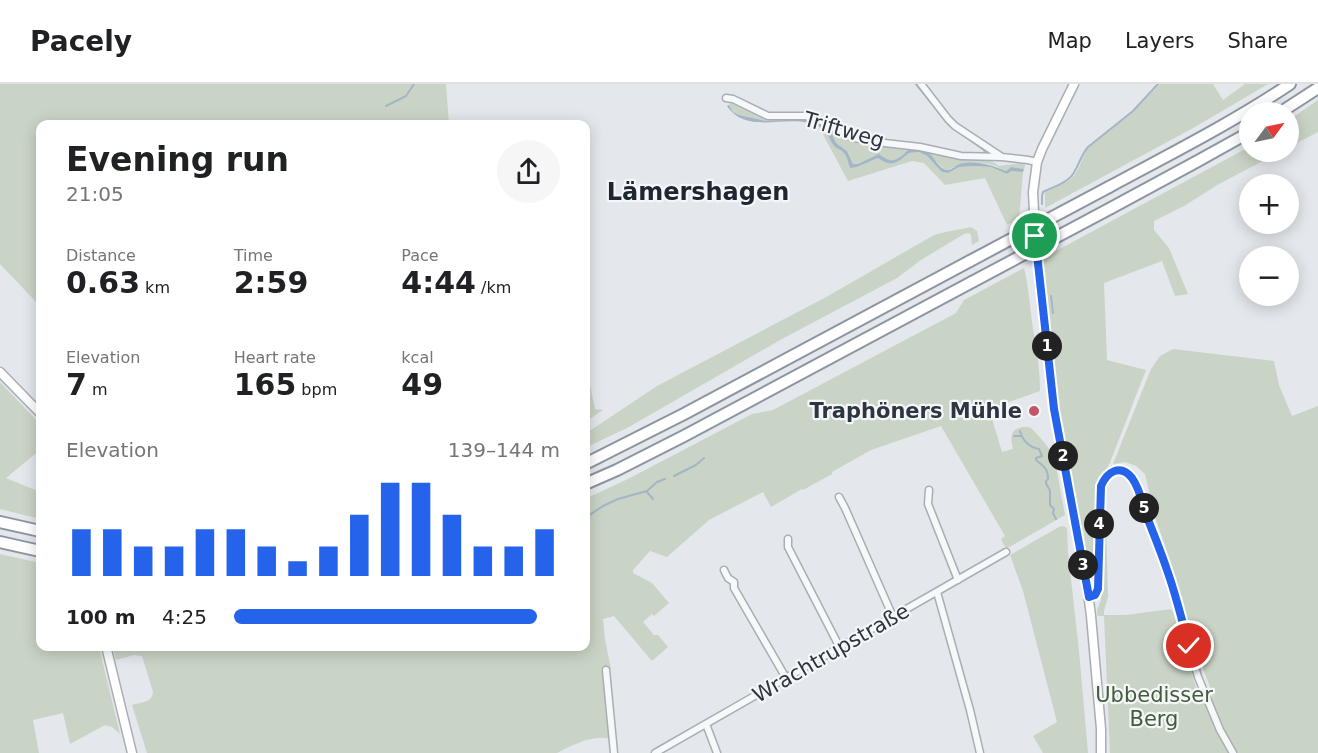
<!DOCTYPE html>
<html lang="en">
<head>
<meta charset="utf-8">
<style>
  body { margin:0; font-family:"DejaVu Sans",sans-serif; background:#f6f6f6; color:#202124; height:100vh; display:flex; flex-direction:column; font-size:22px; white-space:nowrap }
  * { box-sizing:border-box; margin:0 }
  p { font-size:20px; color:#757577 }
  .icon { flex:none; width:33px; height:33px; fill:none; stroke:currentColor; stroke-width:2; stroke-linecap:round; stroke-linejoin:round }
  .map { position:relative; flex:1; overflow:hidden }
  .side { position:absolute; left:36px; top:36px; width:554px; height:531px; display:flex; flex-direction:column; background:#fff; border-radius:12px; box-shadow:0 3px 15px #0003 }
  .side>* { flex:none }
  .needle { width:39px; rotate:57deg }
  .fabs { position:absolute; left:1239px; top:18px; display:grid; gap:12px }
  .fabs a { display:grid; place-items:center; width:60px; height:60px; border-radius:50%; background:#fff; box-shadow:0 3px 15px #0003; font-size:30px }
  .pin { position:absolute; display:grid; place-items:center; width:51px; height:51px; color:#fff; margin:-26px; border:3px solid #fff; border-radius:50%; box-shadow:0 2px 6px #0007 }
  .km { position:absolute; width:30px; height:30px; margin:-15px; border-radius:50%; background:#222; color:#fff; font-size:16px; line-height:30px; text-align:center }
  .round { display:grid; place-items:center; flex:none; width:63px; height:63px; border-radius:32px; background:#f6f6f6 }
  .overview { display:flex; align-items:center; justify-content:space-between; height:102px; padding:0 30px }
  h1 { font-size:33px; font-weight:600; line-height:45px }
  .stats { display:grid; grid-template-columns:repeat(3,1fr); gap:9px; height:102px; padding:6px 30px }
  .stats div { display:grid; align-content:center }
  .stats b { font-size:30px; font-weight:600 }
  .stats small { font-size:16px; font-weight:400 }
  .stats p { font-size:16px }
  .chart { height:168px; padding:12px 30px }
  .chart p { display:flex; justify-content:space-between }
  .chart svg { width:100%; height:108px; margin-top:6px; stroke:#2563eb; stroke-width:6 }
  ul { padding:0 30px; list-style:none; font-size:20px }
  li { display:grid; grid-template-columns:96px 72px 1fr; align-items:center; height:45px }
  li i { height:15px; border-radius:8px; background:#2563eb }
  header { display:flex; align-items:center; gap:36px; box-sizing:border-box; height:84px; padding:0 30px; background:#fff; border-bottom:2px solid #e0e0e0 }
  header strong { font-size:28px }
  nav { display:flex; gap:33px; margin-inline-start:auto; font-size:21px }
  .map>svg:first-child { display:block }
  .green { fill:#cad4c6 }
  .water { fill:#a3b5c6 }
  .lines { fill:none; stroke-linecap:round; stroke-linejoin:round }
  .stream { stroke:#a3b5c6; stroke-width:2 }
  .minor-casing { stroke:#a9aeb5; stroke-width:9 }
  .secondary-casing { stroke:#a9aeb5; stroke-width:11 }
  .motorway-casing { stroke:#8d95a0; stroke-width:14 }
  .minor { stroke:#f7f8f9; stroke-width:6 }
  .secondary { stroke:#fff; stroke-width:8 }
  .motorway { stroke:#fff; stroke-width:10 }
  .motorway-bridge-casing { stroke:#8d95a0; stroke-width:14; stroke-linecap:butt }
  .motorway-bridge { stroke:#fff; stroke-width:10 }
  .route-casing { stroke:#fff; stroke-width:12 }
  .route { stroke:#2563eb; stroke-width:8 }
  .poi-dot { fill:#c15868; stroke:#f4f6f8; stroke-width:2 }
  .labels { text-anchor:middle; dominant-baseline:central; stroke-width:4.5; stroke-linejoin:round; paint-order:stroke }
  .street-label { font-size:21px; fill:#2d3541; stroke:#f4f6f8 }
  .poi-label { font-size:21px; font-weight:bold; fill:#2d3541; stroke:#f4f6f8; text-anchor:end }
  .park-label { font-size:21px; fill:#425c3c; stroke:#f4f6f8 }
  .quarter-label { font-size:24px; font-weight:bold; fill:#1f2632; stroke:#f4f6f8 }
</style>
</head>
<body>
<header>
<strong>Pacely</strong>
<nav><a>Map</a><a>Layers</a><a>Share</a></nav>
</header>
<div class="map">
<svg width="1318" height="669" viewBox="0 0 1318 669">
  <rect width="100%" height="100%" fill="#e4e7eb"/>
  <path class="green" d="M 0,0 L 446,0 L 449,40 L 40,40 L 40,222 L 0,180 Z
    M 1160,0 L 1213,0 L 1223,16 L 1245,0 L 1268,0 L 1195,43 L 1045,124 L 1045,108 C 1055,103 1069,99 1075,90 C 1081,81 1083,71 1089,63 L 1134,27 Z
    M 1318,16 L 1318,48 L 1289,63 L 1289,36 Z
    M 730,18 L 767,34 L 803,34 L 817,37 L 846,53 L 961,73 L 990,76 L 999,82 L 1022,79 L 1025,81 L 1024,85 L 1011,83 L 1006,87 C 1001,85 997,82 992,81 C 978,76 961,79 948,86 L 944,85 L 929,70 L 908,66 C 897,76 893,81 879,71 L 858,80 L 853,80 L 847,67 L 836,59 L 830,46 L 807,35 L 766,37 L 739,31 L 733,28 L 729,21 Z
    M 819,43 L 827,47 L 833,61 L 845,69 L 850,83 L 857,83 L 878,74 C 892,84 897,79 909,69 L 919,68 L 927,72 L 942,88 L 948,89 L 959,83 L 974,82 L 991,83 L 1007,90 L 1011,86 L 1023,88 L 1019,135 L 1007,141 L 985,94 L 945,101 L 924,79 L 912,77 L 848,97 Z
    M 1249,63 L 1250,68 L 1280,68 L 1219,100 L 1184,122 L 1154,137 L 1154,146 L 1169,164 L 1188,210 L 1175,212 L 1162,177 L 1104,199 L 1107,276 L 1146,286 L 1109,381 L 1100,397 L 1096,415 L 1095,499 L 1095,501 L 1093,502 L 1083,444 L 1079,433 L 1057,316 L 1043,174 Z
    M 971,143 L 977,147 L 979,157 L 972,161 L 971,151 L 969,149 L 964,150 L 921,176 L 897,194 L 782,255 L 629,343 L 585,364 L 585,350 L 657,302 L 828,212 L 934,151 C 947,147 959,146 971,143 Z
    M 1024,184 C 1029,204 1030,225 1033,245 C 1037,266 1040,286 1040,307 L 989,325 L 1002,368 L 1013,365 C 1010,354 1010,344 1024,343 C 1029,343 1030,343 1033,346 C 1039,352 1045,359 1050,366 L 1053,366 L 1065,431 L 1006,465 L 1001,455 L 1005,452 L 941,342 L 871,366 L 832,388 L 832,390 L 803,406 L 802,405 L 771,423 L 763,408 L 709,436 L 667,473 L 650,467 L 633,486 L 633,489 L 652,499 L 669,519 L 654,532 L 652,530 L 643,538 L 654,551 L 658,551 L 668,563 L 652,577 L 614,532 L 603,535 L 605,555 L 611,585 L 608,587 L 610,655 C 594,650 572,661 557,669 L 147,669 L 132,621 C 141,618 152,619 153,608 L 142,572 L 134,571 L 116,576 L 113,563 L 585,562 L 585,415 L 628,395 L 752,330 L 773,326 L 956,229 L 964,216 Z
    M 1173,265 L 1274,277 L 1279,301 L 1292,332 L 1318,322 L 1318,669 L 1110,669 L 1104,532 L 1098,532 L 1097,530 L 1097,526 L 1101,516 L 1102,504 L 1102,418 L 1105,399 L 1108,513 L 1104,527 L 1104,531 L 1126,531 L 1171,525 L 1173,528 L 1197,607 L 1201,618 L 1213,611 L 1199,574 L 1169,474 L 1155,433 L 1145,390 L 1136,382 L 1125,378 L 1113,380 L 1151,285 L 1160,272 Z
    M 585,278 L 595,325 L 603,326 L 585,338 Z
    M 0,298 L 40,340 L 40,366 L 6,394 L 40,408 L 40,435 L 0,425 Z
    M 1063,442 L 1067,444 L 1068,468 L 1079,567 L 1088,669 L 1043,669 L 1033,652 L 1057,638 L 1023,507 L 1010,471 L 1059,443 Z
    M 0,470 L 40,479 L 40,562 L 99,563 L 120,650 L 112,643 L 105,641 L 70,660 L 63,629 L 33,636 L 39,669 L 0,669 Z"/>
  <path class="water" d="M 729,21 L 733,28 L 739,31 L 766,37 L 807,35 L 820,40 L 830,46 L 836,59 L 847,67 L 853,80 L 858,80 L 879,70 C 893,81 897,76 908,66 C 916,65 924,65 931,71 C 935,75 941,87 948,86 C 952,86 956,81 960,80 C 978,76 990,81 1006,87 L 1011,83 L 1024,85 L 1023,88 L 1011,87 L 1007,90 L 991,83 L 974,82 L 959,83 L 948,89 L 942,88 L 927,72 L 919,68 L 909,69 C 897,79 892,84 878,74 L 857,83 L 850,84 C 848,78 847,71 842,67 C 839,65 836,64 834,62 C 830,57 829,50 824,46 C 796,24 749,55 727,22 Z"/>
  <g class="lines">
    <path class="stream" d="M 916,0 L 949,41 L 984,66 L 985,69
      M 386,22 L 406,12 L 414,0
      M 1042,120 L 1042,112 L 1043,108 C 1053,103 1067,99 1073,90 C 1079,81 1081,71 1088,63 L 1133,27 L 1158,0
      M 1051,212 L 1053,229
      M 1020,347 C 1023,358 1029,363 1039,365 L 1042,372 L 1036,374 L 1036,376 C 1043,382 1048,384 1048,395 L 1046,397 L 1046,399 L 1050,407 L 1050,421 L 1054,425 L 1053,429 L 1056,435
      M 1014,352 L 1022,352
      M 674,392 L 696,381 L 704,374
      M 647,408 L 653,415
      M 585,434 L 603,422 L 618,415 L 647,407 L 657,398 L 665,395"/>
    <defs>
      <path id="minor" d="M 921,0 L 948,35 L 955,42 L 1002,73 L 1028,76 L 1037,78
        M 726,14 L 733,15 L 768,32 L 805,32 L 821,37 L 848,52 L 867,57 L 920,63 L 961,72 L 1002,73
        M 929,406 L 928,420 L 958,496
        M 839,413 L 845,424 L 893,533
        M 788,455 L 788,463 L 840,564
        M 724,486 L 728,494 L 734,498 L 734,504 L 786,594
        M 937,508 L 970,626 L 980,669
        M 1089,513 L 1095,511 L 1098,505 L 1101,402 C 1111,380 1126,382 1137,403 L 1168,489 L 1198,593 L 1220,646 L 1233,669
        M 606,586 L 614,669
        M 706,640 L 717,669
        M 655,669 L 1006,468"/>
      <path id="secondary" d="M 1074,0 L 1042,65 L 1037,78 L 1033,108 L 1034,128 L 1037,171 L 1054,325 L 1086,493 L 1091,532 L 1101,645 L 1101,669
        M 0,288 L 40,329
        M 106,562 L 132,669"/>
      <path id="motorway" d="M 1281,28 L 1318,4
        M 1109,103 C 1170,70 1232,39 1290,0
        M 1111,124 L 1196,78 L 1250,48
        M 585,380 L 684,330 L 970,177
        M 585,400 L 617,386 L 684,352 L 972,198
        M 0,438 L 40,447
        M 0,458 L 40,467"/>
    </defs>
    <use href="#minor" class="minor-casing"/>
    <use href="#secondary" class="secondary-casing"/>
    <use href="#motorway" class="motorway-casing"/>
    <use href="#minor" class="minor"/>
    <use href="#secondary" class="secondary"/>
    <use href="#motorway" class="motorway"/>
    <defs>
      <path id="motorway-bridge" d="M 970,177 L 1109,103
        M 972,198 L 1111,124"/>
    </defs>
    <use href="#motorway-bridge" class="motorway-bridge-casing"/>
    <use href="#motorway-bridge" class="motorway-bridge"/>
  </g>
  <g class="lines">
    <defs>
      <path id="route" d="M 1035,152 L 1054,325 L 1089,513 L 1095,511 L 1098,505 L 1101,402 C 1107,388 1120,379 1132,394 C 1140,405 1143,421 1147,433 C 1154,451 1161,468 1167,486 C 1176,511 1182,537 1189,562"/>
    </defs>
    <use href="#route" class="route-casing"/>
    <use href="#route" class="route"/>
  </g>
  <circle class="poi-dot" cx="1034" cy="327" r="6"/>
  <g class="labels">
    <g class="street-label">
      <text transform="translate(844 46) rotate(16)">Triftweg</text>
      <text transform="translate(831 569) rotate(-30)">Wrachtrupstraße</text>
    </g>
    <g class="poi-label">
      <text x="1022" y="327">Traphöners Mühle</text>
    </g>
    <g class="park-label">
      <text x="1154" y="611">Ubbedisser<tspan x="1154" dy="24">Berg</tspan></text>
    </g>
    <g class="quarter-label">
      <text x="698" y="108">Lämershagen</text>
    </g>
  </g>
</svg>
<div class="fabs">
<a><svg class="needle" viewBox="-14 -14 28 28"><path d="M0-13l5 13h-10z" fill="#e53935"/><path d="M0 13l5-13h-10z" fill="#757577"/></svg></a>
<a>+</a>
<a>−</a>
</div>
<div class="pin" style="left:1035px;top:152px;background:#1e9e55"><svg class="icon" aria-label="arrive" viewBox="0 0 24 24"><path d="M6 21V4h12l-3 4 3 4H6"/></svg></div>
<div class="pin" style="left:1189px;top:562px;background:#d93025"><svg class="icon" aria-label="check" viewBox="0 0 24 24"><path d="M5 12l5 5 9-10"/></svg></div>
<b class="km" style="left:1047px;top:262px">1</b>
<b class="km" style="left:1063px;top:372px">2</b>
<b class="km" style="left:1083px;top:481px">3</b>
<b class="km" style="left:1099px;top:440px">4</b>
<b class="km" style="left:1144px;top:424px">5</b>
<section class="side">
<div class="overview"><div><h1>Evening run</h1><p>21:05</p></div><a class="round"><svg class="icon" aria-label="share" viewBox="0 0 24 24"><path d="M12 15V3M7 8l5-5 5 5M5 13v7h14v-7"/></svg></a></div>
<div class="stats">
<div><p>Distance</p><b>0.63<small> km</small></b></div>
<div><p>Time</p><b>2:59</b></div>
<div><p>Pace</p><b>4:44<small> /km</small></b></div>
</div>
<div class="stats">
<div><p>Elevation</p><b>7<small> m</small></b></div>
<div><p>Heart rate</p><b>165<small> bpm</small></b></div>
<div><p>kcal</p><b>49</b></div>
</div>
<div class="chart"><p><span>Elevation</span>139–144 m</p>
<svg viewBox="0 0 160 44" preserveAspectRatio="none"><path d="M5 44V25M15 44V25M25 44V32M35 44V32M45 44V25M55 44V25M65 44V32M75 44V38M85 44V32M95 44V19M105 44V6M115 44V6M125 44V19M135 44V32M145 44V32M155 44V25"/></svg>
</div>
<ul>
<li><b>100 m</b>4:25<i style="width:93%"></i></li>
</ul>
</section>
</div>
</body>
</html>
